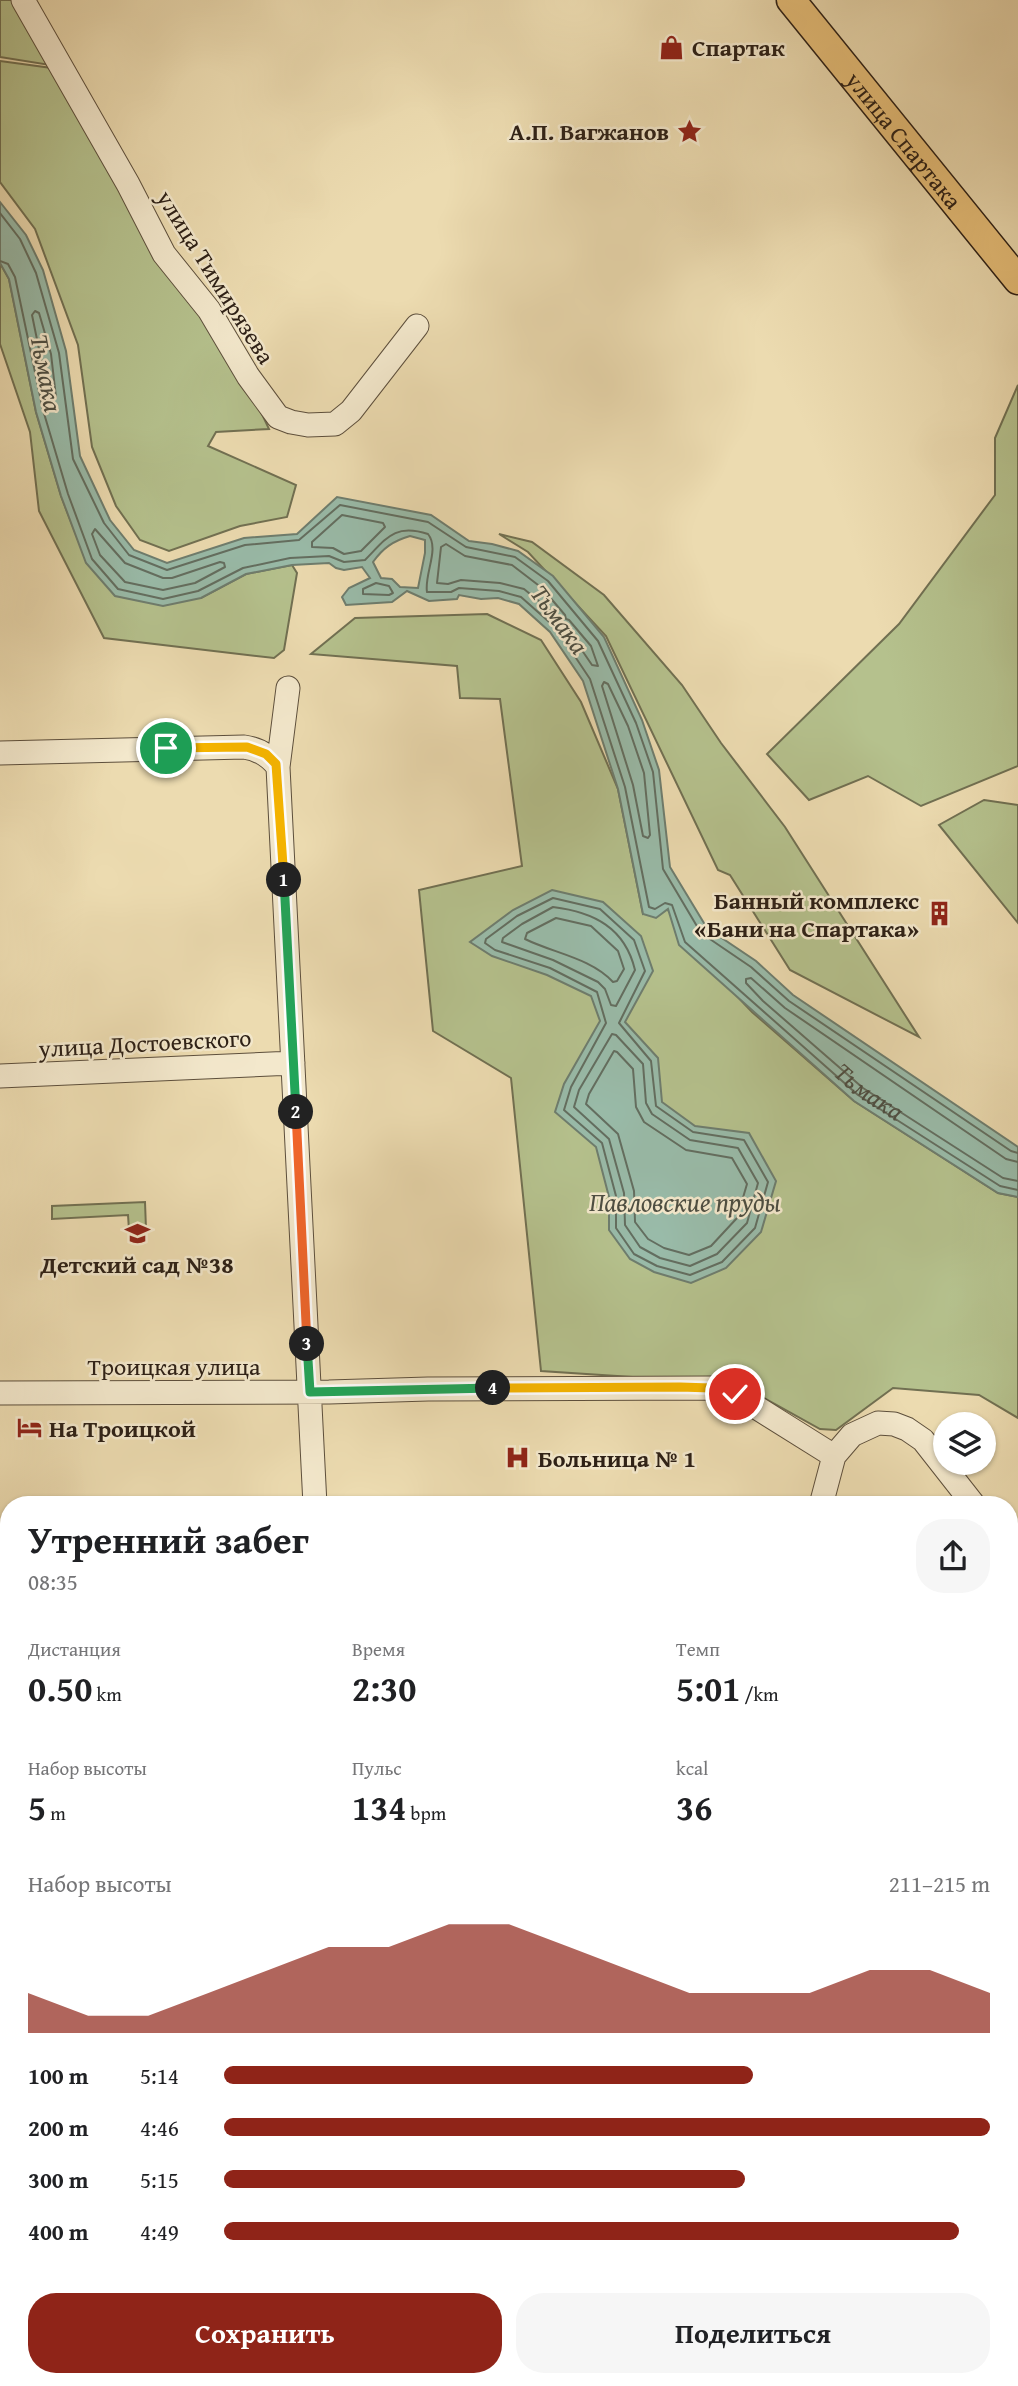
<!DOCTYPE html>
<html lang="ru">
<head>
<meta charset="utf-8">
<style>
  body { margin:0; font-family:"Gentium Book Plus",serif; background:#f6f6f6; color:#202124; height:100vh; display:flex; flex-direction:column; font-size:26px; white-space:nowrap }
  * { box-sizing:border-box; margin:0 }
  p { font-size:23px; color:#757577 }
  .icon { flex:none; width:38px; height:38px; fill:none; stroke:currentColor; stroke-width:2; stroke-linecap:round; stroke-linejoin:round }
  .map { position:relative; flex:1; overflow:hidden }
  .sheet { position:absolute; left:0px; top:1496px; width:1018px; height:891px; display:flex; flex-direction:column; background:#fff; border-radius:28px 28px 0 0; box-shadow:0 2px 5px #0004 }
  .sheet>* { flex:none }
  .buttons { position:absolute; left:933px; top:1412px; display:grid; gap:14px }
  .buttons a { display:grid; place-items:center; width:63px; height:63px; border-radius:50%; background:#fff; box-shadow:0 2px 5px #0004; font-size:35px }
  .pin { position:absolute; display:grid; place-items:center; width:60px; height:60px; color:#fff; margin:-30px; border:4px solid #fff; border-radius:50%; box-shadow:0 2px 7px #0007 }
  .km { position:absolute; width:35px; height:35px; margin:-18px; border-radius:50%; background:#222; color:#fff; font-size:19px; line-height:35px; text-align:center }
  .round { display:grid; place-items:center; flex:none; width:74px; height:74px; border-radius:28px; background:#f6f6f6 }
  .overview { display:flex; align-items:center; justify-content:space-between; height:119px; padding:0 28px }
  h1 { font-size:38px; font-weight:700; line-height:52px }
  .figures { display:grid; grid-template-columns:repeat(3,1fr); gap:10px; height:119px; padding:7px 28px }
  .figures div { display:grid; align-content:center }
  .figures b { font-size:35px; font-weight:700 }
  .figures small { font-size:19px; font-weight:400 }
  .figures p { font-size:19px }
  .chart { height:196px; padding:14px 28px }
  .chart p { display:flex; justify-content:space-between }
  .chart svg { width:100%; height:126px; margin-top:7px; fill:#8f2418; opacity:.7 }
  .cta { display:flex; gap:14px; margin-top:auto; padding:14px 28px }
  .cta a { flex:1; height:80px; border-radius:28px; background:#8f2418; color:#fff; font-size:28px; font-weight:700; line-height:80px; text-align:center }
  .cta a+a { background:#f6f6f6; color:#202124 }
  ul { padding:0 28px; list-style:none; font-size:23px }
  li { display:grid; grid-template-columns:112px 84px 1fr; align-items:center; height:52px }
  li i { height:18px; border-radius:9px; background:#8f2418 }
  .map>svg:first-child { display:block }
  .green { fill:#b5c18d; stroke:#717052; stroke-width:2 }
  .water { fill:#99bba9; stroke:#6e7d6e; stroke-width:2; fill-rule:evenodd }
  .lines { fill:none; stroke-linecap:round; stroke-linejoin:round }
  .shore { stroke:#636e60; stroke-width:2 }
  .minor-casing { stroke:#5d4f3c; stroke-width:25 }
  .major-casing { stroke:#2d2016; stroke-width:31 }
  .minor { stroke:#f3e8cc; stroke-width:23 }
  .major { stroke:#e6be78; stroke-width:28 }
  .split-1-casing { stroke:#fff; stroke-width:14 }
  .split-2-casing { stroke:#fff; stroke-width:14 }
  .split-3-casing { stroke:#fff; stroke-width:14 }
  .split-4-casing { stroke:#fff; stroke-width:14 }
  .split-5-casing { stroke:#fff; stroke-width:14 }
  .split-1 { stroke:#f5b400; stroke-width:9 }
  .split-2 { stroke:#22a559; stroke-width:9 }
  .split-3 { stroke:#f0652b; stroke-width:9 }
  .split-4 { stroke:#22a559; stroke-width:9 }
  .split-5 { stroke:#f5b400; stroke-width:9 }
  .labels { text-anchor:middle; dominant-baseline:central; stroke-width:5; stroke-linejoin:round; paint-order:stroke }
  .poi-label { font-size:24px; font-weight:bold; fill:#2d2016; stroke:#f3e8cc; text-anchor:start }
  .street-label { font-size:24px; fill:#2d2016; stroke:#f3e8cc }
  .water-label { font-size:26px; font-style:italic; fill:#4d4e42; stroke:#f3e8cc }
</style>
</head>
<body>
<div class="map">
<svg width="1018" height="2386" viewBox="0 0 1018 2386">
  <rect width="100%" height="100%" fill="#ecdbb0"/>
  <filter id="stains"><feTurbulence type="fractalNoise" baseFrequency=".00286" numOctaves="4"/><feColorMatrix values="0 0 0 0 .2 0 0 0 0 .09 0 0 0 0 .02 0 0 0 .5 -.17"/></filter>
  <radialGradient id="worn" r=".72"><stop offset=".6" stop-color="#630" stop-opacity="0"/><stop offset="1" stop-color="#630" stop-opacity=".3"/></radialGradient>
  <path class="green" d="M 0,0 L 17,0 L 56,66 L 0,57 Z
    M 0,61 L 59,69 L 246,380 L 269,429 L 216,432 L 208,446 L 296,485 L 287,517 L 240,526 L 169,551 L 140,540 L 116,506 L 92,447 L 78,345 L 35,229 L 0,182 Z
    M 0,263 L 9,279 L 36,412 L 61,496 L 87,563 L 201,598 L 246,574 L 292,565 L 297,573 L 284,650 L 274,658 L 104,638 L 39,511 L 30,432 L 0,344 Z
    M 1018,385 L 1018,766 L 921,806 L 868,776 L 809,800 L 767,754 L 899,624 L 995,495 L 995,438 Z
    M 499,534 L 532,542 L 604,595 L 682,685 L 721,743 L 785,827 L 919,1037 L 790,970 L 730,875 L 718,870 L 606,636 L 528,552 Z
    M 487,614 L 541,640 L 581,702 L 618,789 L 643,914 L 667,909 L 734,993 L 752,1012 L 854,1101 L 998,1193 L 1018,1197 L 1018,1418 L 979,1395 L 893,1388 L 836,1430 L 820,1429 L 739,1384 L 541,1371 L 511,1078 L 433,1031 L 419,890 L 522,866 L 500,699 L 460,698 L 457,666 L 311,654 L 355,618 Z
    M 984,800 L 1018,805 L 1018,923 L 939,825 Z
    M 145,1202 L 146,1229 L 129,1230 L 128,1215 L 52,1219 L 52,1206 Z
    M 837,2378 L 930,2378 L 950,2386 L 832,2386 Z"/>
  <path class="water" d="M 0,202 L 26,235 L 43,270 L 66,351 L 80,456 L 110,520 L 134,550 L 167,563 L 244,538 L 297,534 L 337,497 L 431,515 L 469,541 L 492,544 L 518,551 L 553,576 L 604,637 L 642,720 L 659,770 L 670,867 L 707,928 L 756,961 L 793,995 L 1018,1147 L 1018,1197 L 998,1193 L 854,1101 L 679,945 L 668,909 L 656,918 L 643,914 L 618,789 L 583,681 L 550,632 L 519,604 L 498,598 L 481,599 L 459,595 L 457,599 L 429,601 L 407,591 L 392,602 L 346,605 L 342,597 L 349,588 L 370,578 L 362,567 L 344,570 L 336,568 L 329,563 L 292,565 L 246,574 L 201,598 L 163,606 L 115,596 L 86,563 L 61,496 L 36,412 L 9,279 L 0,263 ZM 410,536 L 425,540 L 425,553 L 418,588 L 400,587 L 392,579 L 381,578 L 373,562 C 383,548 393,541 410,536 Z
    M 552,890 L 603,902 L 641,936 L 653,971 L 625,1022 L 658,1058 L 662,1102 L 695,1126 L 749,1133 L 776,1181 L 761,1232 L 726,1268 L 691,1283 L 654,1272 L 630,1259 L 609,1230 L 609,1197 L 596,1147 L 555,1112 L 564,1084 L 600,1021 L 591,996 L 547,975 L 492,956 L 470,942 L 513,910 Z"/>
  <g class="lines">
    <g class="shore">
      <path d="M 0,213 L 20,239 L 36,273 L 59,353 L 73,459 L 104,523 L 129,555 L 167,570 L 245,545 L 299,540 L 340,505 L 428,522 L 466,547 L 515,557 L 548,581 L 598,641 L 636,723 L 653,772 L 663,869 L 701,933 L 751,967 L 789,1001 L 1011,1151 L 1018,1153"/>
      <path d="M 0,261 L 8,264 L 15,277 L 43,410 L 68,494 L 92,559 L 118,589 L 163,599 L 198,591 L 243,568 L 290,558 L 329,556 L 344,562 L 365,560 C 386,539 394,523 428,534 C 440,549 424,574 427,592 L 451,592 L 459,588 L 499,591 L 521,597 L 556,628 L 590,679 L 625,787 L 649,907 L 655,909 L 665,903 L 672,905 L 685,942 L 858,1095 L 1000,1186 L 1018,1190"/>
      <path d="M 35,311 L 39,313 L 51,354 L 56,397 L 53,401 L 49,398 L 32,315 Z"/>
      <path d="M 342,515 L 383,523 L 385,527 L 361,551 L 344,554 L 333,548 L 312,547 L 312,542 Z"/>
      <path d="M 95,529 L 125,563 L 163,578 L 172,578 L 220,562 L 224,563 L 225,567 L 195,583 L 163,590 L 125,582 L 100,555 L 92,534 Z"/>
      <path d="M 446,544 L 465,556 L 512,565 L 542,588 L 565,615 L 566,619 L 569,620 L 591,646 L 598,666 L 592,665 L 564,624 L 563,621 L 524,589 L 500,583 L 461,580 L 448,584 L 437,583 L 441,547 Z"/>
      <path d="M 376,583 L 389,586 L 393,593 L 389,595 L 363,594 L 363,589 Z"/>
      <path d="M 604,682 L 608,684 L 628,726 L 644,773 L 650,835 L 648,838 L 643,836 L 633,785 L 602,686 Z"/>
      <path d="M 553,898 L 600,909 L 634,940 L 645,971 L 619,1023 L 651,1061 L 656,1106 L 693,1132 L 744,1140 L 768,1182 L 755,1228 L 722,1262 L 690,1275 L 657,1266 L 634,1254 L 616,1228 L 616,1196 L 602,1143 L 564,1110 L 571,1087 L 606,1023 L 597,992 L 550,968 L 495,950 L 485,943 L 486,939 L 517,916 Z"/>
      <path d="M 553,907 C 594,912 625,928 635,970 L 616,1006 L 611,1005 L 605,989 L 598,982 L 553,960 L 502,942 L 503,938 L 522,924 Z"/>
      <path d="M 556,918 L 591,926 L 618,951 L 624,969 L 617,981 L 613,982 C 591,958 553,953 525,939 L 527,933 Z"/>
      <path d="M 612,1034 L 616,1035 L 643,1064 L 646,1103 L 652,1114 L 690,1140 L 738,1148 L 758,1183 L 747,1223 L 717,1254 L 690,1266 L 660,1258 L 640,1247 L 625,1225 L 624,1193 L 609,1139 L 574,1107 L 579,1090 Z"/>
      <path d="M 614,1051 L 617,1052 L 633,1069 L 636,1107 L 644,1122 L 686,1150 L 732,1158 L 747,1184 L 737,1218 L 711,1246 L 689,1255 L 664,1248 L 648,1239 L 635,1222 L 634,1191 L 618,1134 L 586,1104 L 589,1094 Z"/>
      <path id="s1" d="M 1018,1162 L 1006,1159 L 785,1008 L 751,978 L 746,979 L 746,983 L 763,1001 L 863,1088 L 1003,1178 L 1018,1181"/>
    </g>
    <defs>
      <path id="minor" d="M 23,0 L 128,184 L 164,254 L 209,310 L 248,376 L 278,417 L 291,422 L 308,425 L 335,424 L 351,411 L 417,326
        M 0,753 L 244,747 C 258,749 269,755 278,767 L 315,1505
        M 278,767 L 288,688
        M 0,1076 L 293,1063
        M 0,1393 L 329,1392 L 428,1389 L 711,1388 L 735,1394 L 834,1456
        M 821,1505 L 834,1456 L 852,1435 L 878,1423 L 894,1424 L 907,1429 L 923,1440 L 974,1505
        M 1010,1550 L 1018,1560
        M 0,1726 L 9,1726
        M 1010,1871 L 1018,1880
        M 1010,2264 L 1018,2267
        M 0,2327 L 9,2327
        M 364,2378 L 364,2386
        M 953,2378 L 972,2386
        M 800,2386 L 800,2378"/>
      <g id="major">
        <path id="s2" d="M 791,0 L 1018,280"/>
        <path d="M 0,2029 L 9,2029"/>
        <path d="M 1010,2066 L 1018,2070"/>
        <path d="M 1010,2092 L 1018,2096"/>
      </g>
    </defs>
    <use href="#minor" class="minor-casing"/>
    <use href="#major" class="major-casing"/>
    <use href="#minor" class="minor"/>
    <use href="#major" class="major"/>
  </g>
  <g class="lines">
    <defs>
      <path id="split-1" d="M 166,748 L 247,747 L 266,754 L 276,764 L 284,880"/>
      <path id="split-2" d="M 284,880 L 296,1112"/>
      <path id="split-3" d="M 296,1112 L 307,1344"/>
      <path id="split-4" d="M 307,1344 L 310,1392 L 493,1388"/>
      <path id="split-5" d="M 493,1388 L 680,1387 L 711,1388 L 735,1394"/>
    </defs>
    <use href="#split-1" class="split-1-casing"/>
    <use href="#split-2" class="split-2-casing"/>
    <use href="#split-3" class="split-3-casing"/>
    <use href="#split-4" class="split-4-casing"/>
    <use href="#split-5" class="split-5-casing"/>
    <use href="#split-1" class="split-1"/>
    <use href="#split-2" class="split-2"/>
    <use href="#split-3" class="split-3"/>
    <use href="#split-4" class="split-4"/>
    <use href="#split-5" class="split-5"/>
  </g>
  <defs>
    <symbol id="shop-bare" viewBox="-9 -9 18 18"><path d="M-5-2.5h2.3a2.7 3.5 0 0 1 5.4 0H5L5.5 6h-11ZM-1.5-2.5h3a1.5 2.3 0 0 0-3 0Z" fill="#8f2418" stroke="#f3e8cc" stroke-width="2.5" paint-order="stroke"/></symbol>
    <symbol id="sight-bare" viewBox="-9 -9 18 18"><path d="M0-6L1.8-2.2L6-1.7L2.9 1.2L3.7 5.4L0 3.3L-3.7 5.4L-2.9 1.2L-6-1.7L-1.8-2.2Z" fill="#8f2418" stroke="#f3e8cc" stroke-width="2.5" paint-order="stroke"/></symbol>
    <symbol id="building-bare" viewBox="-9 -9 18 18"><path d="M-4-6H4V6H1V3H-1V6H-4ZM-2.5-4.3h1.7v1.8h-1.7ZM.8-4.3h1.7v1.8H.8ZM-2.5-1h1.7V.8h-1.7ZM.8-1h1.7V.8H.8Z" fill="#8f2418" stroke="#f3e8cc" stroke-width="2.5" paint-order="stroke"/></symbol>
    <symbol id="school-bare" viewBox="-9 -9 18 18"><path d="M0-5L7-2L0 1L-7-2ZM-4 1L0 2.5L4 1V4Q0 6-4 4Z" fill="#8f2418" stroke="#f3e8cc" stroke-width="2.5" paint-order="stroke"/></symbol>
    <symbol id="hotel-bare" viewBox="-9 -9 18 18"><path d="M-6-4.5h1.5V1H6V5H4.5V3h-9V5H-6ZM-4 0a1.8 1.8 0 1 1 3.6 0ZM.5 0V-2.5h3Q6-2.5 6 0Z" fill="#8f2418" stroke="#f3e8cc" stroke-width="2.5" paint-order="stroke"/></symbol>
    <symbol id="hospital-bare" viewBox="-9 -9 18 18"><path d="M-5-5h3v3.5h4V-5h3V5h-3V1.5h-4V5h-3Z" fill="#8f2418" stroke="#f3e8cc" stroke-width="2.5" paint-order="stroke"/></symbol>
  </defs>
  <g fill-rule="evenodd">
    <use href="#shop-bare" x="654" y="30" width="35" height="35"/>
    <use href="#sight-bare" x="672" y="114" width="35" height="35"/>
    <use href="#building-bare" x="922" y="896" width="35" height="35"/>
    <use href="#school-bare" x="120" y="1216" width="35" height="35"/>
    <use href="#hotel-bare" x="12" y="1410" width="35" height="35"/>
    <use href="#hospital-bare" x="500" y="1440" width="35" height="35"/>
  </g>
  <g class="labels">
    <g class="poi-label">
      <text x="692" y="47">Спартак</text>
      <text x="669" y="131" text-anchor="end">А.П. Вагжанов</text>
      <text x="919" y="900" text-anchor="end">Банный комплекс<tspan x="919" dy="28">«Бани на Спартака»</tspan></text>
      <text x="137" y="1264" text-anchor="middle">Детский сад №38</text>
      <text x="49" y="1428">На Троицкой</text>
      <text x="538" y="1458">Больница № 1</text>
    </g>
    <g class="street-label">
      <text stroke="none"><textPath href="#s2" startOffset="180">улица Спартака</textPath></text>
      <text transform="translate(216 277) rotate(58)">улица Тимирязева</text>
      <text transform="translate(145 1043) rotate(-3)">улица Достоевского</text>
      <text x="174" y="1366">Троицкая улица</text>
    </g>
    <g class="water-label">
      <text transform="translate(47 373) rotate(79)">Тьмака</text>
      <text transform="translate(560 619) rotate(54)">Тьмака</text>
      <text stroke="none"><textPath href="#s1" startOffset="499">Тьмака</textPath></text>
      <text x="685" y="1201">Павловские пруды</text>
    </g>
  </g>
  <rect width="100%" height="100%" filter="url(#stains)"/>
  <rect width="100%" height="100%" fill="url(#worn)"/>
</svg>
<div class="buttons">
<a><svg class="icon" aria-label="layers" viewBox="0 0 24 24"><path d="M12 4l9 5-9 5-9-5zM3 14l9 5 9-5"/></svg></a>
</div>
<div class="pin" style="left:166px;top:748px;background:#1e9e55"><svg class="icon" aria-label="arrive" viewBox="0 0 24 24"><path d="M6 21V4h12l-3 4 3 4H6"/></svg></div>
<div class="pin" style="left:735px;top:1394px;background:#d93025"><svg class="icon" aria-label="check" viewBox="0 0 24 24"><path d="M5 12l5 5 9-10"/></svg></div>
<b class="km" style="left:284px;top:880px">1</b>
<b class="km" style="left:296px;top:1112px">2</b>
<b class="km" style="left:307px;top:1344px">3</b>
<b class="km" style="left:493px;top:1388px">4</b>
<section class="sheet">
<div class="overview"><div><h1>Утренний забег</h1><p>08:35</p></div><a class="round"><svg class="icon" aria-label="share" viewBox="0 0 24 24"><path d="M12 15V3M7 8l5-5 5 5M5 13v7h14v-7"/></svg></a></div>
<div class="figures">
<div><p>Дистанция</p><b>0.50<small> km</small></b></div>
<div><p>Время</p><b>2:30</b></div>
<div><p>Темп</p><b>5:01<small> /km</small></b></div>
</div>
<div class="figures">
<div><p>Набор высоты</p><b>5<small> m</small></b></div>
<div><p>Пульс</p><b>134<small> bpm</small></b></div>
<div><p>kcal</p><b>36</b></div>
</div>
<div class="chart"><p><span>Набор высоты</span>211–215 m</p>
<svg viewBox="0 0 160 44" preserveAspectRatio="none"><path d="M0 44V30L10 38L20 38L30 30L40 22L50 14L60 14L70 6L80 6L90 14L100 22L110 30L120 30L130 30L140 22L150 22L160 30V44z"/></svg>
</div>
<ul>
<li><b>100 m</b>5:14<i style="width:69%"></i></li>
<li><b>200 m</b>4:46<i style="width:100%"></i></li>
<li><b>300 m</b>5:15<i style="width:68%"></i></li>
<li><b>400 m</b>4:49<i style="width:96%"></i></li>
</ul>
<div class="cta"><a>Сохранить</a><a>Поделиться</a></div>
</section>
</div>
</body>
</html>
